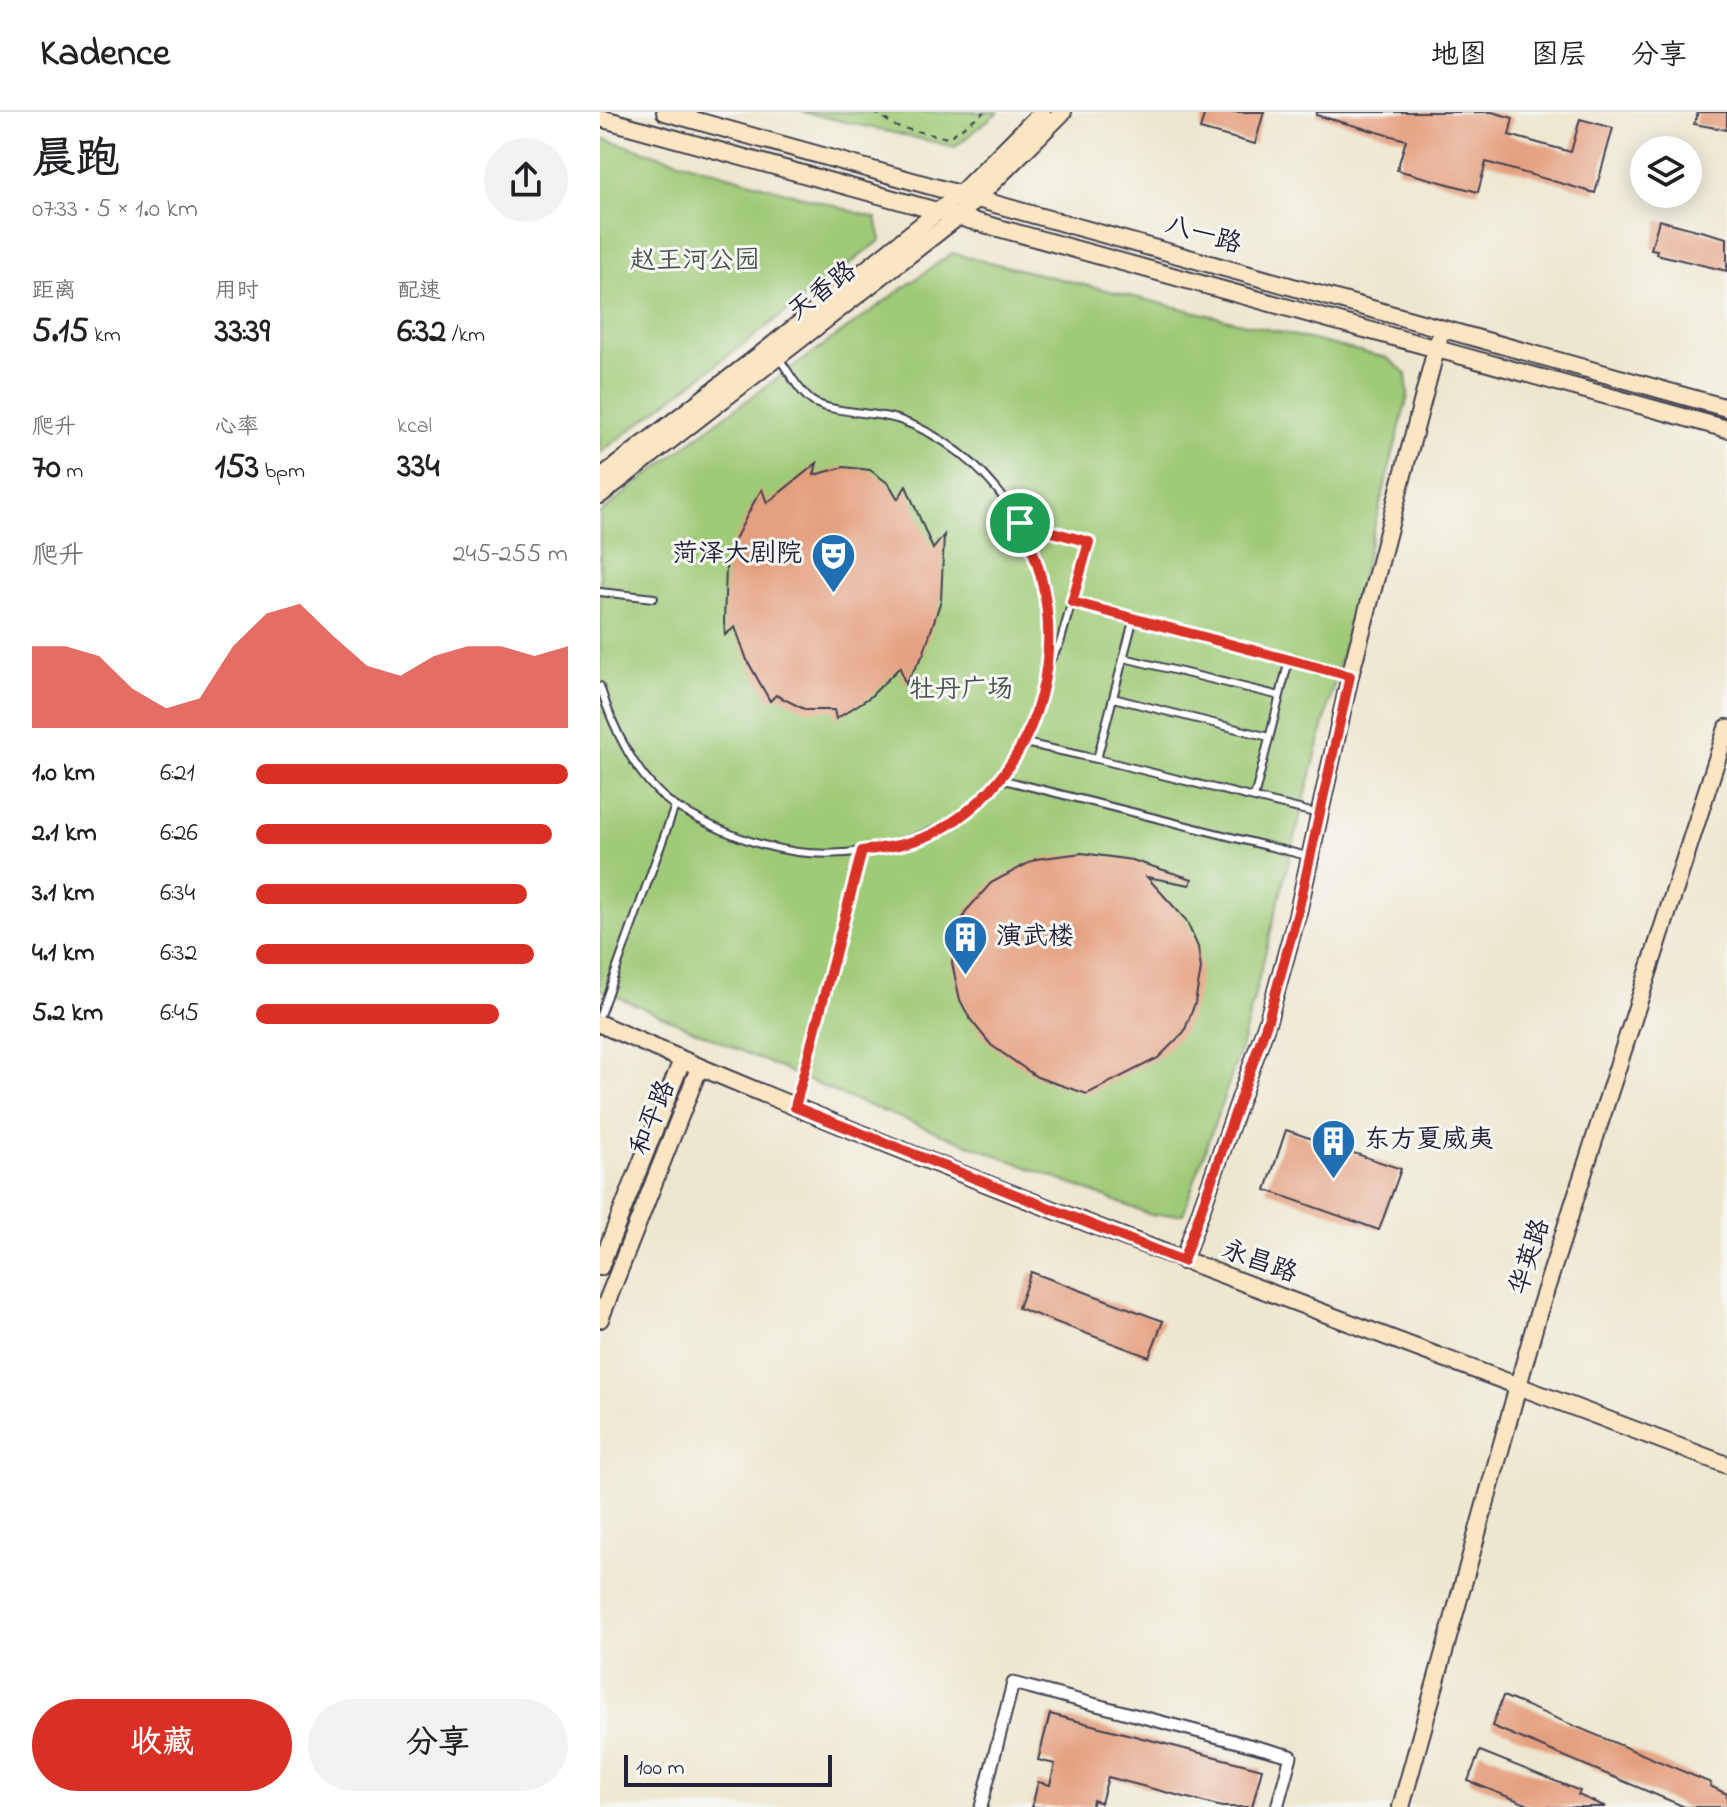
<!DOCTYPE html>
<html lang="zh">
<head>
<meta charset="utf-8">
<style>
  body { margin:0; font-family:"Indie Flower","LXGW WenKai TC",sans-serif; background:#f2f2f2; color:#202124; height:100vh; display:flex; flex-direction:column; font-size:30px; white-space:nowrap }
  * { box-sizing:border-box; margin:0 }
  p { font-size:26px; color:#757577 }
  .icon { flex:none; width:44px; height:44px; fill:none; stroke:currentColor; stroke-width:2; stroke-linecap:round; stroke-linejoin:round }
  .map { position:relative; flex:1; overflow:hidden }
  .sheet { display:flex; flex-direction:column; background:#fff; width:600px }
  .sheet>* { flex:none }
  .tools { position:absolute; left:1030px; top:24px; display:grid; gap:16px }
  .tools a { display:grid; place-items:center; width:72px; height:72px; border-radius:50%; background:#fff; box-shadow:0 4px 20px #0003; font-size:40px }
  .scale { position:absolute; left:24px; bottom:20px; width:208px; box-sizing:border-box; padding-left:8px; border:4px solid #22223b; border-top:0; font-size:22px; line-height:28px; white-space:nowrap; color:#22223b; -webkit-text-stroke:6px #f6f6f2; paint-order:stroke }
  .pin { position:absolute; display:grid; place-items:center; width:68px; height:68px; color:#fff; margin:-34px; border:4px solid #fff; border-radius:50%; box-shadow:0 2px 8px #0007 }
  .round { display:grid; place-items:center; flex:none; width:84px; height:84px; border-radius:42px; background:#f2f2f2 }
  .overview { display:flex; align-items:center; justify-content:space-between; height:136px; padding:0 32px }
  h1 { font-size:44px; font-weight:700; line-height:60px }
  .stats { display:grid; grid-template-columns:repeat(3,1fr); gap:12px; height:136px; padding:8px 32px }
  .stats div { display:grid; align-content:center }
  .stats b { font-size:34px; font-weight:700 }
  .stats small { font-size:22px; font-weight:400 }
  .stats p { font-size:22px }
  .chart { height:224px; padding:16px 32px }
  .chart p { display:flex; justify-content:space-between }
  .chart svg { width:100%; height:144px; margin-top:8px; fill:#d93025; opacity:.7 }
  .button { display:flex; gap:16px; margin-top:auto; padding:16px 32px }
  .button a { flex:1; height:92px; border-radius:48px; background:#d93025; color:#fff; font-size:32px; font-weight:700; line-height:92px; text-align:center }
  .button a+a { background:#f2f2f2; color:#202124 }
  ul { padding:0 32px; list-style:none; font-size:26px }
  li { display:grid; grid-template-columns:128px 96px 1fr; align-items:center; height:60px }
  li i { height:20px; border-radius:10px; background:#d93025 }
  header { display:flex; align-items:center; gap:48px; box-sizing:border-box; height:112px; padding:0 40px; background:#fff; border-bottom:2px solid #e0e0e0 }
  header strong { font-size:38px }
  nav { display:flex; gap:44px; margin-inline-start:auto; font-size:28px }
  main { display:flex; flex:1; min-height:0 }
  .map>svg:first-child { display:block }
  .green { fill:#9fca77; stroke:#607659; stroke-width:2 }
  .building { fill:#e49f7e }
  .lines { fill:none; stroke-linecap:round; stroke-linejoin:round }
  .lane-casing { stroke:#414051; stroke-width:10 }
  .street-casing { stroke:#414051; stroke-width:15 }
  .secondary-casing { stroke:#414051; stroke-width:20 }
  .path { stroke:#414051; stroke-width:2; stroke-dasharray:6 6; stroke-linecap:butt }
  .lane { stroke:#fff; stroke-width:6 }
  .street { stroke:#fff; stroke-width:11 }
  .secondary { stroke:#fbe6c3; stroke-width:16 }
  .route-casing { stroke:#fff; stroke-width:16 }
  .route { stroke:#d93025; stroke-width:10 }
  .labels { text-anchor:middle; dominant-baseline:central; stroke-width:6; stroke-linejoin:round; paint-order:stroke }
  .street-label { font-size:26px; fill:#22223b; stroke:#f6f6f2 }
  .park-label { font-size:26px; fill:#48544d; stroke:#f6f6f2 }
  .poi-label { font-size:26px; fill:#22223b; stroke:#f6f6f2; text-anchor:start }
</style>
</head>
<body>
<header>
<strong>Kadence</strong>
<nav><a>地图</a><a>图层</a><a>分享</a></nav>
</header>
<main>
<section class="sheet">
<div class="overview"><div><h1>晨跑</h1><p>07:33 · 5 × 1.0 km</p></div><a class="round"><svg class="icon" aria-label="share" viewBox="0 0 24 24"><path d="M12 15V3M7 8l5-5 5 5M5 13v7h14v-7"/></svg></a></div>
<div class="stats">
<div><p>距离</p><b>5.15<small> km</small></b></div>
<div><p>用时</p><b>33:39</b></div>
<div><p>配速</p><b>6:32<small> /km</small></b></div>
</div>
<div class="stats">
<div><p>爬升</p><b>70<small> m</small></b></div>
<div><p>心率</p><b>153<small> bpm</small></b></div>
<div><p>kcal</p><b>334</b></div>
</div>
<div class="chart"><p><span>爬升</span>245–255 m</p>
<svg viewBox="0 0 160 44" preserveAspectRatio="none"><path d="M0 44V19L10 19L20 22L30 32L40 38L50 35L60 19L70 9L80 6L90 16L100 25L110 28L120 22L130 19L140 19L150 22L160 19V44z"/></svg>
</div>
<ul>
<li><b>1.0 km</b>6:21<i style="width:100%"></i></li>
<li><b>2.1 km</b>6:26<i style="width:95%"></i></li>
<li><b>3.1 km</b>6:34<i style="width:87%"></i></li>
<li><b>4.1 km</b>6:32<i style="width:89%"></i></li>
<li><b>5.2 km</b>6:45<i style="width:78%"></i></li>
</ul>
<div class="button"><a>收藏</a><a>分享</a></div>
</section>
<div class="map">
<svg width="1127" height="1695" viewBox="0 0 1127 1695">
  <rect width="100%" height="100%" fill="#f6f6f2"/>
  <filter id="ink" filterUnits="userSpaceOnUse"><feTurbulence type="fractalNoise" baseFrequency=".0125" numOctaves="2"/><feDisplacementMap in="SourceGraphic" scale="16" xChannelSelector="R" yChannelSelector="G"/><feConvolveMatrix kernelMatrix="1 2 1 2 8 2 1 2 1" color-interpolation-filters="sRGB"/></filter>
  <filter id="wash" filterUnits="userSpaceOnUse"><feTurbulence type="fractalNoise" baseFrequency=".006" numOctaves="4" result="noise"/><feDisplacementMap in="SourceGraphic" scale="32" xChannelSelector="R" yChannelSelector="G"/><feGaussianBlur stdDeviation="1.8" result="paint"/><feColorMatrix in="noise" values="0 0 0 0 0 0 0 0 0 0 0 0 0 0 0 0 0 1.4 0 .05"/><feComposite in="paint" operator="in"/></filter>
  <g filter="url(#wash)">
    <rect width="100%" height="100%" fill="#eee7cf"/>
    <path class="green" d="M 202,0 L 398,0 L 355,35 Z
      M 0,26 L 276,106 L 281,128 L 0,341 Z
      M 352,141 L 787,246 L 806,261 L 808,283 L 641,936 L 583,1102 L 551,1103 L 244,984 L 0,877 L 0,401 L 107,317 Z"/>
    <g id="blocks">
      <path class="building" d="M 605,0 L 664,0 L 655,32 L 600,17 Z
        M 717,0 L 892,0 L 913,6 L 909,23 L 971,40 L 980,7 L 1013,16 L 995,81 L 886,50 L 878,80 L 797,58 L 806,28 L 716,3 Z
        M 1098,0 L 1127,0 L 1127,18 L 1094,12 Z
        M 1059,108 L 1127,126 L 1127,159 L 1056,142 L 1057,138 L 1051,137 Z
        M 217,351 L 214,363 L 244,355 L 270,358 L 289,372 L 298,387 L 306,374 L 333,437 L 344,423 L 341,488 L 323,543 L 305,572 L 300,555 L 270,585 L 236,607 L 234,598 L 206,598 L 176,583 L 170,589 L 147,548 L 135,515 L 125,523 L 124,509 L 126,456 L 131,435 L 154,390 L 162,377 L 167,391 Z
        M 482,741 L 532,748 L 592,767 L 590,773 L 547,765 L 586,808 L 598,835 L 601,857 L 595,891 L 584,920 L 558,946 L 487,982 L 437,965 L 391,933 L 370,907 L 360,888 L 352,851 L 355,826 L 366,799 L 391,771 L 436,747 Z
        M 686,1018 L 801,1057 L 779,1118 L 666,1078 Z
        M 431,1160 L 563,1209 L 549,1245 L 418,1196 Z
        M 903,1584 L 1111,1671 L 1110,1674 L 1127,1682 L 1127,1695 L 1085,1695 L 892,1614 Z
        M 450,1602 L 662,1657 L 652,1695 L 622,1695 L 508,1665 L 501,1691 L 493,1688 L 491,1695 L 432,1695 L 438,1670 L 450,1673 L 455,1652 L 438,1648 Z
        M 880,1639 L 980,1679 L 978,1683 L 1006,1695 L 934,1695 L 868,1669 Z"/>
    </g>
  </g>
  <g filter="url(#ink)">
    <use href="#blocks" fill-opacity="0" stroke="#414051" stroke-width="2"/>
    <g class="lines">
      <defs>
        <path id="lane" d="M 178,245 C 188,258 198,279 212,289 C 230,301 277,300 300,308 C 386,338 449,428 450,518 C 451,550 442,583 431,612 C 405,690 338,726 262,739
          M 420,411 L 489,430 L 460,531 L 450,549
          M 0,480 L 54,486
          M 472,490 L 533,509
          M 524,546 L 680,584
          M 0,574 C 13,617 37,668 75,694
          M 513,586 L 669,625
          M 425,631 L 497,647
          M 400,667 L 707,744
          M 654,686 L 689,548
          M 719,702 L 497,647 L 533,509 L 747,563
          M 0,903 L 75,694 C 133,728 194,750 262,739 L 195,994"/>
        <path id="street" d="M 381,1695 L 413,1571 L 691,1644 L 677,1695"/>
        <path id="secondary" d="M 65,0 L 1127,296
          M 0,6 L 1127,317
          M 0,366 L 170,235 L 361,81 L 442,0
          M 0,383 L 359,104 L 463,0
          M 0,912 C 370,1074 750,1209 1127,1353
          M 583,1149 L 668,908 L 698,800 L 750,564 L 839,226
          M 0,1155 L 82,948
          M 0,1207 L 99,956
          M 801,1695 L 938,1202 L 1127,616"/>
      </defs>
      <use href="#lane" class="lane-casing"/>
      <use href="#street" class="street-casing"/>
      <use href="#secondary" class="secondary-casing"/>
      <path class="path" d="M 274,0 L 297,15 L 348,26 L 384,0"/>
      <use href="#lane" class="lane"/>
      <use href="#street" class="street"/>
      <use href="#secondary" class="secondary"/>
    </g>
  </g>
  <g class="lines" filter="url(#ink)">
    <defs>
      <path id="route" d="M 420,411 L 489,430 L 472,490 L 750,564 L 698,800 L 668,908 L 583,1149 L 195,995 L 262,739 C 287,735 315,732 338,719 C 447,658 477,518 420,411 Z"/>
    </defs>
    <use href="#route" class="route-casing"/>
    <use href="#route" class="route"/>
  </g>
  <defs>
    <symbol id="theatre-pin" viewBox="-11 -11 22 30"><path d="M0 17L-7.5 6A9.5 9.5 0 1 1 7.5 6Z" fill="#1f6fb2" stroke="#f6f6f2"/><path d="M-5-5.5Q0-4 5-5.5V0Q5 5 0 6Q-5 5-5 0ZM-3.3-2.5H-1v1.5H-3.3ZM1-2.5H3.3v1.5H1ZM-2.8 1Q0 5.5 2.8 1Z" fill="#fff"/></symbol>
    <symbol id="building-pin" viewBox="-11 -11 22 30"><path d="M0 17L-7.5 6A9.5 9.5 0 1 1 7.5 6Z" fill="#1f6fb2" stroke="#f6f6f2"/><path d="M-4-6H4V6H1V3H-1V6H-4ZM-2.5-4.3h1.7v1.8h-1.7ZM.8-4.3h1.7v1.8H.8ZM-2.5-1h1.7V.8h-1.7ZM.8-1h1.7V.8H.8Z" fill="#fff"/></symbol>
  </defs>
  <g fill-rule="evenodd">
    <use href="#theatre-pin" x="208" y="418" width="51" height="69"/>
    <use href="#building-pin" x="340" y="800" width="51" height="69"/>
    <use href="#building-pin" x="708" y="1004" width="51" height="69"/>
  </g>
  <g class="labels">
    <g class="street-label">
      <text transform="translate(603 124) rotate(16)">八一路</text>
      <text transform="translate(223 180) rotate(-38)">天香路</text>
      <text transform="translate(54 1006) rotate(-68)">和平路</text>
      <text transform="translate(931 1145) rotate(-72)">华英路</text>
      <text transform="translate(659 1151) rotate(20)">永昌路</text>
    </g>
    <g class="park-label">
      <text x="95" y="150">赵王河公园</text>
      <text x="361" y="579">牡丹广场</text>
    </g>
    <g class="poi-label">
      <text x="202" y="443" text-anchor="end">菏泽大剧院</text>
      <text x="396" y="826">演武楼</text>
      <text x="764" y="1029">东方夏威夷</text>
    </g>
  </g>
</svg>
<div class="tools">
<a><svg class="icon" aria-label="layers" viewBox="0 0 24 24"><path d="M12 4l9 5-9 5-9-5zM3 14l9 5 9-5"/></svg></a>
</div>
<div class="scale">100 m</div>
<div class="pin" style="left:420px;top:411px;background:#1e9e55"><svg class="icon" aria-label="arrive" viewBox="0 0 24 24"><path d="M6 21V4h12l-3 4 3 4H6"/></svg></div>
</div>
</main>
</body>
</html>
